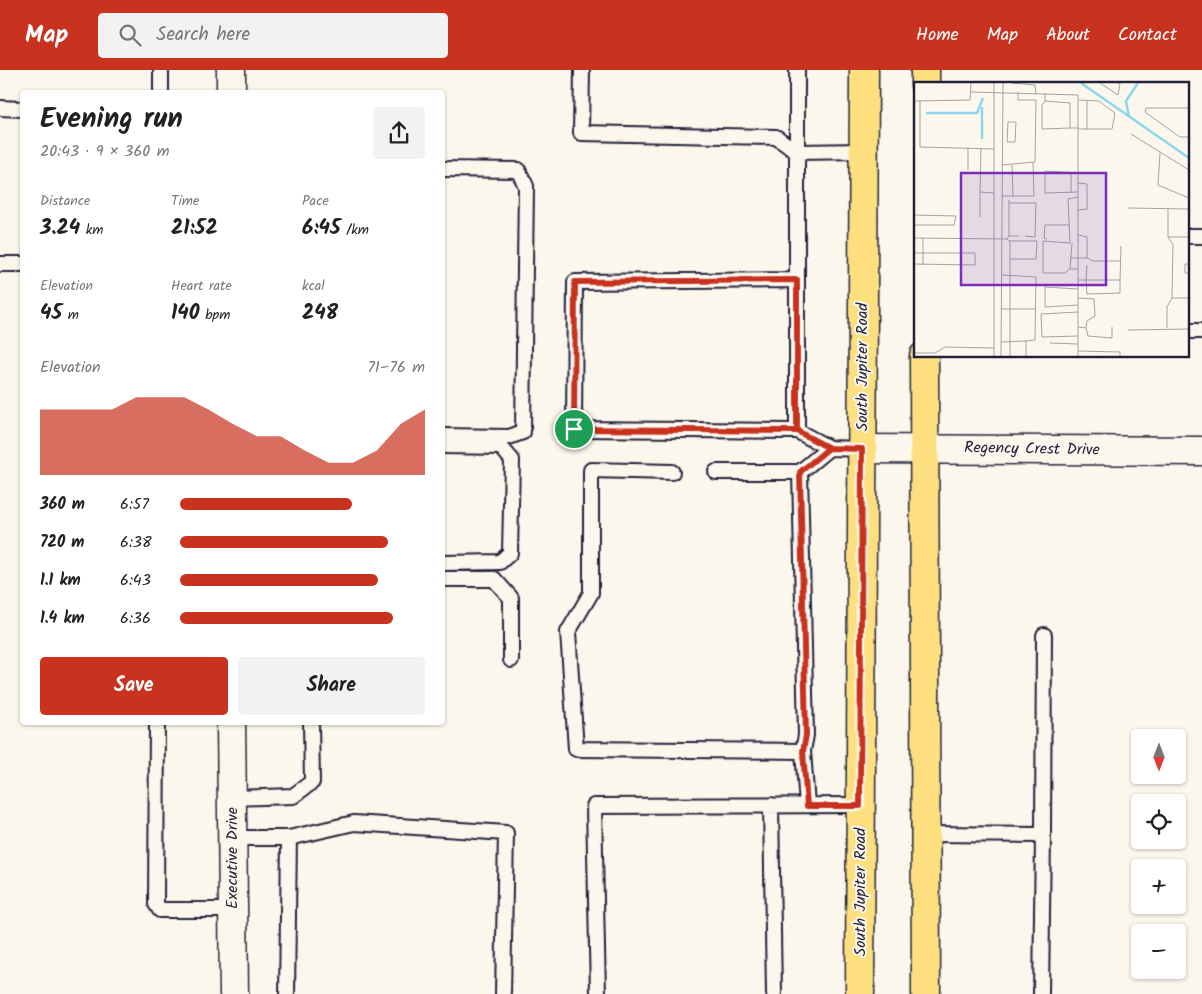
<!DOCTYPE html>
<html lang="en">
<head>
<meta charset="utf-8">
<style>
  body { margin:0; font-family:Kalam,sans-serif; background:#f2f2f2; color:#222; height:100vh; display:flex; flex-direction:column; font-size:19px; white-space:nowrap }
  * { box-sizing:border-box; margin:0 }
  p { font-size:16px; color:#767676 }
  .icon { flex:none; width:28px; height:28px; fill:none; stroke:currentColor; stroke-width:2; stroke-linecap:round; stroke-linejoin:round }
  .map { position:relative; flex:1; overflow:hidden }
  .drawer { position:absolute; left:20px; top:20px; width:425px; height:635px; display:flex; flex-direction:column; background:#fff; border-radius:5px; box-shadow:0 1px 4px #0004 }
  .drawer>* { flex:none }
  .needle { width:32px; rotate:180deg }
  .buttons { position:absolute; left:1131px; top:659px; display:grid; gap:10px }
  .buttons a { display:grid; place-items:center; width:55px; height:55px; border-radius:5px; background:#fff; box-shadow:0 1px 4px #0004; font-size:25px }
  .pin { position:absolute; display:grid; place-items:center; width:42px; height:42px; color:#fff; margin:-21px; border:2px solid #fff; border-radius:50%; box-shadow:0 1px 5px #0007 }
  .round { display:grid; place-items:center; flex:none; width:52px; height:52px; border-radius:5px; background:#f2f2f2 }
  .summary { display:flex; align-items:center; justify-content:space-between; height:85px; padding:0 20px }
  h1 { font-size:28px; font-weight:800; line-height:38px }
  .metrics { display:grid; grid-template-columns:repeat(3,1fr); gap:8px; height:85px; padding:5px 20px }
  .metrics div { display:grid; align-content:center }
  .metrics b { font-size:21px; font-weight:800 }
  .metrics small { font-size:14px; font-weight:400 }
  .metrics p { font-size:14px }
  .chart { height:140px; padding:10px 20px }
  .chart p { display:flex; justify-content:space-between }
  .chart svg { width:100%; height:90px; margin-top:5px; fill:#c8321e; opacity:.7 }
  .primary-button { display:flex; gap:10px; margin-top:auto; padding:10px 20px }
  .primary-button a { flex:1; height:58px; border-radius:5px; background:#c8321e; color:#fff; font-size:20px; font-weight:800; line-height:58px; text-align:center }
  .primary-button a+a { background:#f2f2f2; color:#222 }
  ul { padding:0 20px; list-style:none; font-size:16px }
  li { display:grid; grid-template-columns:80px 60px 1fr; align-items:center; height:38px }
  li i { height:12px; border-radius:6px; background:#c8321e }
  header { display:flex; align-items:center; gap:30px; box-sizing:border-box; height:70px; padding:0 25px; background:#c8321e; color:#fff }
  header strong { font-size:24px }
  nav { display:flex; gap:28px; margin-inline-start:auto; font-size:18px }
  .search { width:350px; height:45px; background:#f2f2f2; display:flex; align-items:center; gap:12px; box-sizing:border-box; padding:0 18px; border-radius:5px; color:#767676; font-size:19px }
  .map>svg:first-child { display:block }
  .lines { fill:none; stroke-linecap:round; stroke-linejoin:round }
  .service-casing { stroke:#22223b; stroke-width:18 }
  .minor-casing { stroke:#22223b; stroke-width:31 }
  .primary-casing { stroke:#22223b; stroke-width:31 }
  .service { stroke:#fbf7ec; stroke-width:14 }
  .minor { stroke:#fbf7ec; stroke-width:28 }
  .primary { stroke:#fedf80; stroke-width:28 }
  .route-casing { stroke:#fff; stroke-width:10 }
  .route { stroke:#c8321e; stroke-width:6 }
  .labels { text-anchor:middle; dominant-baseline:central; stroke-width:4; stroke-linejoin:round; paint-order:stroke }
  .street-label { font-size:16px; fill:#22223b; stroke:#fbf7ec }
  .inset-river { fill:none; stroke:#8dd7ed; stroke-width:2.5 }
  .inset-road { fill:none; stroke:#a4a2a5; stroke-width:1 }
  .view { fill:#7b2cbf; fill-opacity:0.15; stroke:#7b2cbf; stroke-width:2.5 }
  .inset-edge { fill:none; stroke:#22223b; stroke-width:2.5 }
</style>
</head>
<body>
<header>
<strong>Map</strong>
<div class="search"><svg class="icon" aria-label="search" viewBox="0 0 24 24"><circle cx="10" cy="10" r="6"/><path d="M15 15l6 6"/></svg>Search here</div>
<nav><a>Home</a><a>Map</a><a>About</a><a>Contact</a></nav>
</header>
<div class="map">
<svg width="1202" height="924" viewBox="0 0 1202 924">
  <rect width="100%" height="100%" fill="#fbf7ec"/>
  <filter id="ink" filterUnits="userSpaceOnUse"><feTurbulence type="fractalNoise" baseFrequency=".02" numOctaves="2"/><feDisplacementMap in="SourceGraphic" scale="10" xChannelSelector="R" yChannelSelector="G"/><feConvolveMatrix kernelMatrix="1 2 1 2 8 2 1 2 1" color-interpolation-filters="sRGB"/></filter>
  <g filter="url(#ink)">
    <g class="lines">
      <defs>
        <path id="service" d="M 582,0 L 581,63 L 776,67 L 797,82 L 864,81
          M 797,0 L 797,361 L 829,378
          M 161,22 L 161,0
          M 0,38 L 22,39
          M 442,99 L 518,100 L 526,116 L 523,362 L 509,367 L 442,366
          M 1188,166 L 1202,166
          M 0,194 L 22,194
          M 1188,261 L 1202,261
          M 797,361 L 574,359 L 575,212 L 797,210
          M 442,376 L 501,377 L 512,390 L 510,483 L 500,492 L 442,493
          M 672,402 L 591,400 L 591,523 L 568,562 L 576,679 L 803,681
          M 716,402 L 800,402 L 806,665 L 803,681 L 807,735
          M 800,402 L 829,378 L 862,379
          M 442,509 L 494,509 L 511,528 L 511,590
          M 157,652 L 156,834 L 160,840 L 232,840
          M 232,728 L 293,726 L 312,712 L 311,652
          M 771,735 L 774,924
          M 925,764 L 1043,765 L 1041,924
          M 1043,765 L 1044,565
          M 232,768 L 289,768 L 354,753 L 506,763 L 503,924
          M 287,924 L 289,768
          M 598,924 L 594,736 L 860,735"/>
        <path id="minor" d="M 231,0 L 231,22
          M 862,379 L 1202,381
          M 231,652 L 234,924"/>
        <path id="primary" d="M 925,14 L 925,0
          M 924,286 L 926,924
          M 860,924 L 864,0"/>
      </defs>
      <use href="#service" class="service-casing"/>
      <use href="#minor" class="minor-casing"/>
      <use href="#primary" class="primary-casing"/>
      <use href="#service" class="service"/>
      <use href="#minor" class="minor"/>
      <use href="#primary" class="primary"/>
    </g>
  </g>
  <g class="lines" filter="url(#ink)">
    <defs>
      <path id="route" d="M 574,359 L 797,361 L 829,378 L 862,379 L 860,736 L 807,736 L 803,681 L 806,665 L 800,402 L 829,378 L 797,361 L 797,210 L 575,212 L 574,359"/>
    </defs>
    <use href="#route" class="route-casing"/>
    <use href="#route" class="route"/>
  </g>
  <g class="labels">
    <g class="street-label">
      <text transform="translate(862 297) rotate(-90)">South Jupiter Road</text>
      <text transform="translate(1032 379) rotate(1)">Regency Crest Drive</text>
      <text transform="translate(232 788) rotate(-90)">Executive Drive</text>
      <text transform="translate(860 822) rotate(-90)">South Jupiter Road</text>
    </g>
  </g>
  <g transform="translate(914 12)">
    <rect width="275" height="275" fill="#fbf7ec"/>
    <path class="inset-river" d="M 167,1 L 275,76M 12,31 L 63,31 L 69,16M 215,35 L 212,19 L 224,1M 68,57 L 68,25"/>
    <path class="inset-road" d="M 98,1 L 121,3 L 122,12M 186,1 L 204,13 L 206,2 L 203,1M 57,10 L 164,13 L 164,274M 131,11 L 131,19 L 156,21 L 156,46 L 165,46M 165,18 L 185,19 L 201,31 L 198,47 L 165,47M 173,18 L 173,47M 0,19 L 56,18 L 57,1M 6,19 L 6,65 L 80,67M 131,19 L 128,23 L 128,47 L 156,46M 275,26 L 232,26 L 231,30 L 266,55 L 275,55M 94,40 L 102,40 L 101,60 L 93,60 ZM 217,52 L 275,88M 67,66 L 66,110 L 80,111M 246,71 L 244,103 L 275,116M 88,83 L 121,80 L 122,18 L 104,18 L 104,10M 98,83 L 99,114M 54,88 L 54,66M 164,91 L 131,89 L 131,111 L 164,110M 164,101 L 173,102 L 173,127 L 164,128M 157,110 L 157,91M 88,114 L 120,114 L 119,81M 95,118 L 95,154 L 105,154M 95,121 L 122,121 L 121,155 L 111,154M 214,126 L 275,127M 0,133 L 42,134 L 40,143 L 0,143M 66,135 L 66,110M 254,155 L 275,155M 0,156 L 92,157 L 95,154M 92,157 L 96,159 L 96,274M 133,157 L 130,156 L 131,143 L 156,143M 158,161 L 156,187 L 164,187M 0,171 L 61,171 L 61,183 L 0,182M 156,176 L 173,176 L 173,155 L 164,153M 173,176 L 179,179 L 206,179M 96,177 L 122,177 L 123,159 L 96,159M 275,182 L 271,182 L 271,191 L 275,191M 9,183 L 9,156M 156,187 L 151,191 L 129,191 L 129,159 L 156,161 L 154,117 L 164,115M 88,193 L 122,195 L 121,258 L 112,259 L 112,274M 164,198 L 172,198 L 173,183M 172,198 L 206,198 L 206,211 L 173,212 ZM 206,198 L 207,164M 164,216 L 180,217 L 181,234 L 173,239 L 172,246M 258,216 L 275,216M 164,223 L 131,225 L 131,205 L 164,207M 87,227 L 121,227M 164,230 L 127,232 L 128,255 L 164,254M 164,245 L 172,246 L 174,254 L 198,256 L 198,245M 253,246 L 253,225 L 258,216 L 259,163 L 254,155 L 254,126M 214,248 L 275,247M 87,260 L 112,259M 136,261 L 164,262M 164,269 L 206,270 L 206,274M 0,271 L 21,271 L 31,265 L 80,266M 80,274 L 80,1M 87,274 L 89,1"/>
    <path class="view" d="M 47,91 L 192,91 L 192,203 L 47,203 Z"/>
    <rect width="275" height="275" class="inset-edge"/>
  </g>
</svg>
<div class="buttons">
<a><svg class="needle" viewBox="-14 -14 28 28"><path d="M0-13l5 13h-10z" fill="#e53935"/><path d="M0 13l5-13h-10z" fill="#767676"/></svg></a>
<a><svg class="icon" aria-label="locate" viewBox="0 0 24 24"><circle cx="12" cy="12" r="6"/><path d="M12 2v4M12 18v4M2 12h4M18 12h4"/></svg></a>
<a>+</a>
<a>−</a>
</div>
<div class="pin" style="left:574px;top:359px;background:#1e9e55"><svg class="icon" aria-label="arrive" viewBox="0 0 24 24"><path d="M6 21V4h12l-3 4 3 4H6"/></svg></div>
<section class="drawer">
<div class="summary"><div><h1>Evening run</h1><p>20:43 · 9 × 360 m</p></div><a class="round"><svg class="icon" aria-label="share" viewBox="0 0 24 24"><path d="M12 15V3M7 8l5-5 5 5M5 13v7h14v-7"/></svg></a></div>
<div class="metrics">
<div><p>Distance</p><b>3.24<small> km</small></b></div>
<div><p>Time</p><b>21:52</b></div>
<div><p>Pace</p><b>6:45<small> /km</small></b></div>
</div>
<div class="metrics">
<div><p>Elevation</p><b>45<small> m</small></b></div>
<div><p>Heart rate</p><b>140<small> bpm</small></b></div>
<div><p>kcal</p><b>248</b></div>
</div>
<div class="chart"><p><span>Elevation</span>71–76 m</p>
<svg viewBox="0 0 160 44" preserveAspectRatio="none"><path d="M0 44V12L10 12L20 12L30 12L40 6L50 6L60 6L70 12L80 19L90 25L100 25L110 32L120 38L130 38L140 32L150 19L160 12V44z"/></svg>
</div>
<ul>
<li><b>360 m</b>6:57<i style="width:70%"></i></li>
<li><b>720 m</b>6:38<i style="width:85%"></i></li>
<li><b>1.1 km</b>6:43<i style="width:81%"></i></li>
<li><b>1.4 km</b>6:36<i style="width:87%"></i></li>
</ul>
<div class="primary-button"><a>Save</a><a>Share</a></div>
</section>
</div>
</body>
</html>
